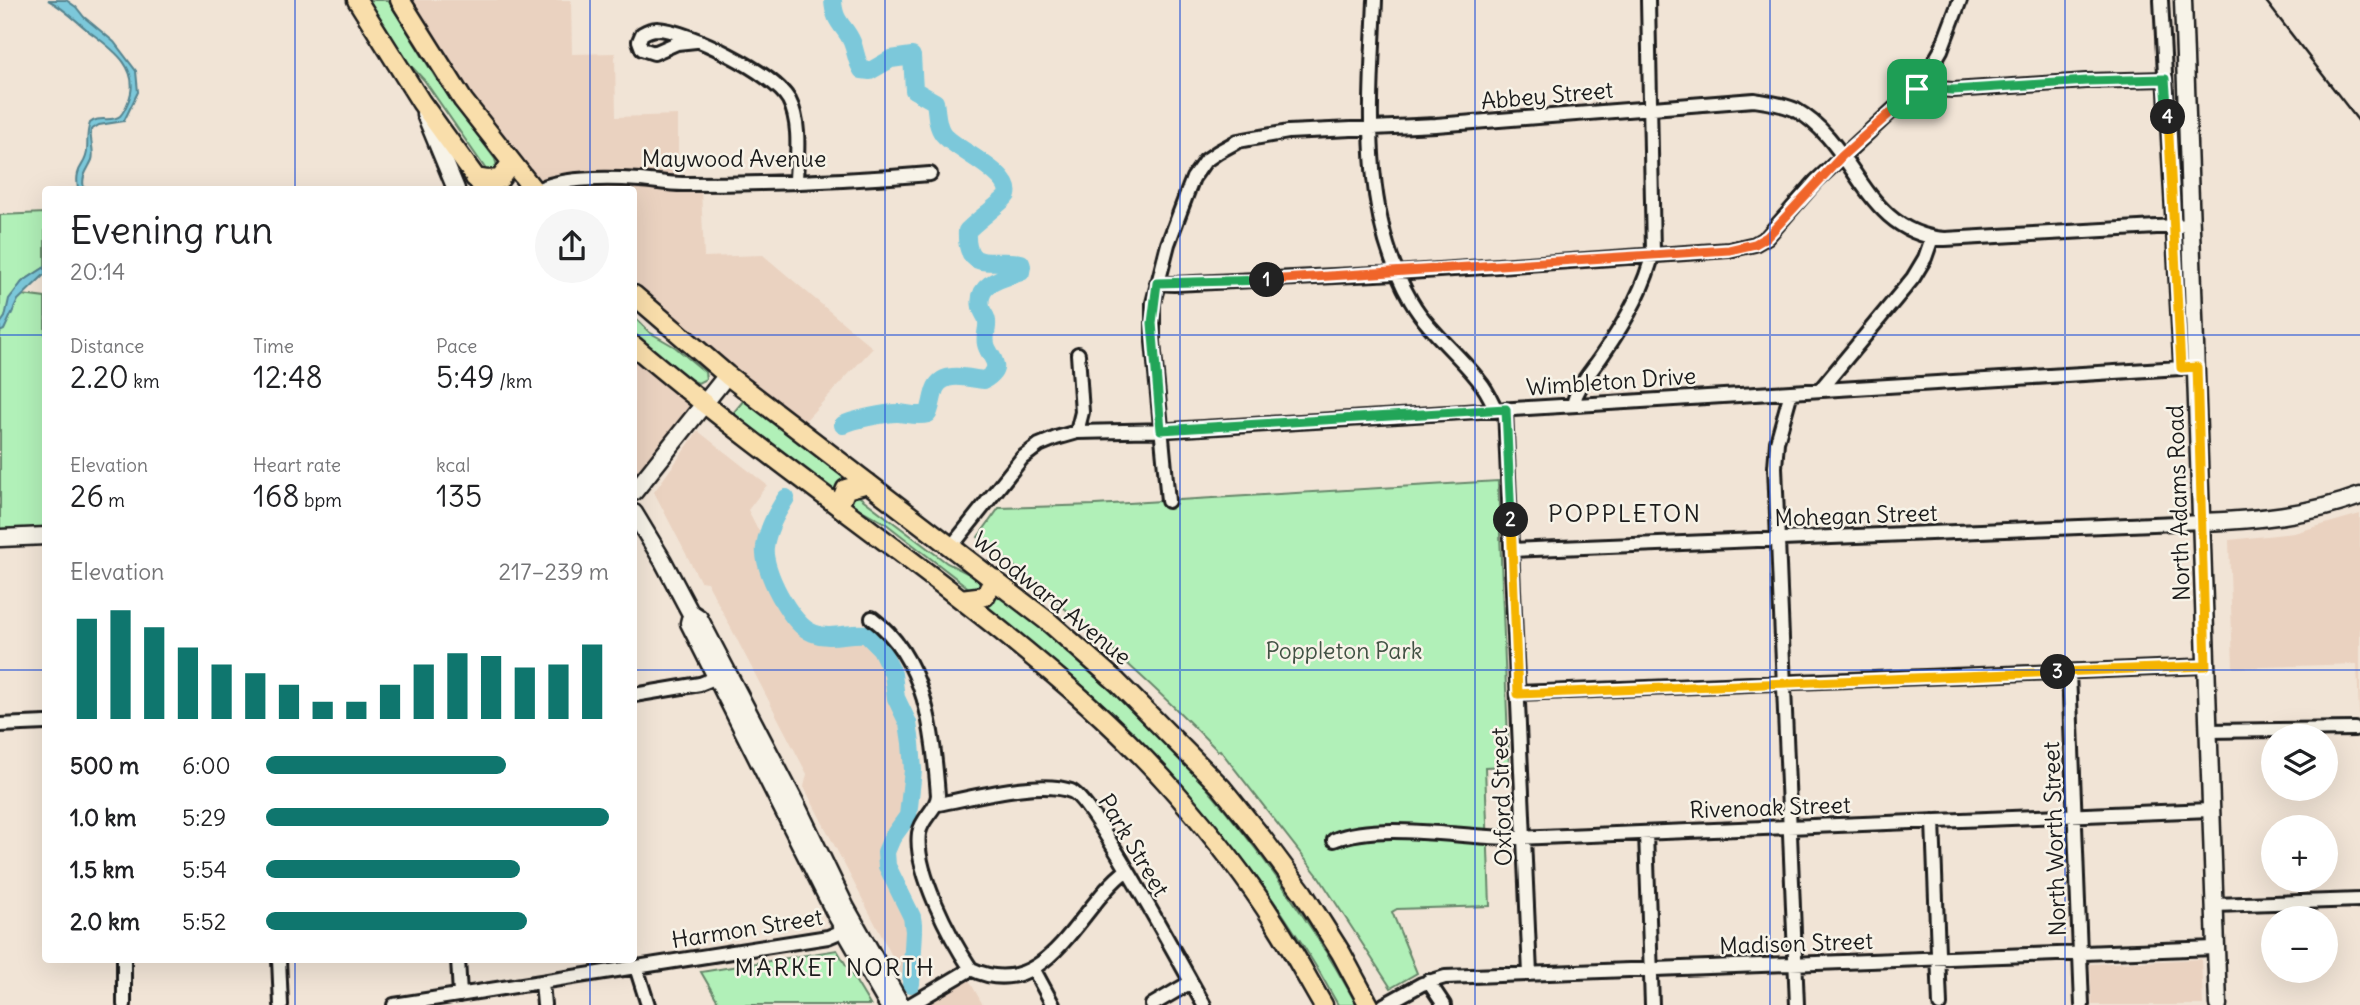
<!DOCTYPE html>
<html lang="en">
<head>
<meta charset="utf-8">
<style>
  body { margin:0; font-family:Delius,sans-serif; background:#f6f6f6; color:#202124; height:100vh; display:flex; flex-direction:column; font-size:26px; white-space:nowrap }
  * { box-sizing:border-box; margin:0 }
  p { font-size:23px; color:#757577 }
  .icon { flex:none; width:38px; height:38px; fill:none; stroke:currentColor; stroke-width:2; stroke-linecap:round; stroke-linejoin:round }
  .map { position:relative; flex:1; overflow:hidden }
  .side { position:absolute; left:42px; top:186px; width:595px; height:777px; display:flex; flex-direction:column; background:#fff; border-radius:7px; box-shadow:0 7px 28px #0002 }
  .side>* { flex:none }
  .controls { position:absolute; left:2261px; top:724px; display:grid; gap:14px }
  .controls a { display:grid; place-items:center; width:77px; height:77px; border-radius:50%; background:#fff; box-shadow:0 7px 28px #0002; font-size:35px }
  .pin { position:absolute; display:grid; place-items:center; width:60px; height:60px; color:#fff; margin:-30px; border-radius:14px; box-shadow:0 4px 10px #0006 }
  .km { position:absolute; width:35px; height:35px; margin:-18px; border-radius:50%; background:#222; color:#fff; font-size:19px; line-height:35px; text-align:center }
  .round { display:grid; place-items:center; flex:none; width:74px; height:74px; border-radius:37px; background:#f6f6f6 }
  .summary { display:flex; align-items:center; justify-content:space-between; height:119px; padding:0 28px }
  h1 { font-size:38px; font-weight:600; line-height:52px }
  .stats { display:grid; grid-template-columns:repeat(3,1fr); gap:10px; height:119px; padding:7px 28px }
  .stats div { display:grid; align-content:center }
  .stats b { font-size:30px; font-weight:600 }
  .stats small { font-size:19px; font-weight:400 }
  .stats p { font-size:19px }
  .chart { height:196px; padding:14px 28px }
  .chart p { display:flex; justify-content:space-between }
  .chart svg { width:100%; height:126px; margin-top:7px; stroke:#0f766e; stroke-width:6 }
  ul { padding:0 28px; list-style:none; font-size:23px }
  li { display:grid; grid-template-columns:112px 84px 1fr; align-items:center; height:52px }
  li i { height:18px; border-radius:9px; background:#0f766e }
  .map>svg:first-child { display:block }
  .built { fill:#ead2c0 }
  .green { fill:#b1f0b8; stroke:#66866a; stroke-width:2 }
  .water { fill:#7bc8da; stroke:#55838e; stroke-width:2 }
  .lines { fill:none; stroke-linecap:round; stroke-linejoin:round }
  .river { stroke:#7bc8da; stroke-width:18 }
  .street-casing { stroke:#1c1c1c; stroke-width:18 }
  .secondary-casing { stroke:#1c1c1c; stroke-width:21 }
  .primary-casing { stroke:#1c1c1c; stroke-width:23 }
  .street { stroke:#f7f3e8; stroke-width:12 }
  .secondary { stroke:#f7f3e8; stroke-width:16 }
  .primary { stroke:#f9deab; stroke-width:18 }
  .rail { stroke:#1c1c1c; stroke-width:2.5 }
  .split-1-casing { stroke:#fff; stroke-width:14 }
  .split-2-casing { stroke:#fff; stroke-width:14 }
  .split-3-casing { stroke:#fff; stroke-width:14 }
  .split-4-casing { stroke:#fff; stroke-width:14 }
  .split-5-casing { stroke:#fff; stroke-width:14 }
  .split-1 { stroke:#f0652b; stroke-width:9 }
  .split-2 { stroke:#22a559; stroke-width:9 }
  .split-3 { stroke:#f5b400; stroke-width:9 }
  .split-4 { stroke:#f5b400; stroke-width:9 }
  .split-5 { stroke:#22a559; stroke-width:9 }
  .grid { fill:none; stroke:#1d4ed8; stroke-width:2; stroke-opacity:0.55 }
  .labels { text-anchor:middle; dominant-baseline:central; stroke-width:5; stroke-linejoin:round; paint-order:stroke }
  .street-label { font-size:23px; fill:#1c1c1c; stroke:#f7f3e8 }
  .park-label { font-size:23px; fill:#415143; stroke:#f7f3e8 }
  .neighbourhood-label { font-size:24px; letter-spacing:2px; fill:#1c1c1c; stroke:#f7f3e8 }
</style>
</head>
<body>
<div class="map">
<svg width="2360" height="1005" viewBox="0 0 2360 1005">
  <rect width="100%" height="100%" fill="#f1e4d6"/>
  <filter id="ink" filterUnits="userSpaceOnUse"><feTurbulence type="fractalNoise" baseFrequency=".0143" numOctaves="2"/><feDisplacementMap in="SourceGraphic" scale="14" xChannelSelector="R" yChannelSelector="G"/><feConvolveMatrix kernelMatrix="1 2 1 2 8 2 1 2 1" color-interpolation-filters="sRGB"/></filter>
  <g filter="url(#ink)">
    <path class="built" d="M 413,0 L 571,0 L 572,54 L 615,53 L 616,117 L 678,115 L 678,188 L 701,189 L 704,257 L 763,255 L 873,348 L 804,422 L 698,338 L 634,281 L 634,189 L 547,189 L 530,171 L 467,87 L 433,37 Z
      M 634,359 L 693,407 L 634,482 Z
      M 698,431 L 767,485 L 748,510 L 765,543 L 766,561 L 770,573 L 799,623 L 813,633 L 825,636 L 866,634 L 881,649 L 893,674 L 896,698 L 909,728 L 913,760 L 908,816 L 892,838 L 886,852 L 886,860 L 914,931 L 905,981 L 804,787 L 807,774 L 707,582 L 700,581 L 654,492 Z
      M 2360,514 L 2360,736 L 2357,664 L 2233,668 L 2229,540 L 2294,533 Z
      M 2201,959 L 2203,1005 L 2092,1005 L 2090,964 Z
      M 969,980 L 983,1005 L 924,1005 L 950,988 Z"/>
    <path class="green" d="M 368,0 L 388,0 L 437,80 L 495,159 L 498,170 L 492,173 L 487,171 L 424,80 L 402,56 Z
      M 45,213 L 45,267 L 22,282 L 14,294 L 45,298 L 45,531 L 0,534 L 0,215 Z
      M 634,317 L 649,332 L 675,347 L 705,372 L 706,379 L 698,383 C 674,373 653,351 634,333 Z
      M 744,400 L 847,480 L 837,486 L 835,492 L 733,413 Z
      M 1498,481 L 1509,766 L 1485,767 L 1490,906 L 1397,909 L 1392,912 L 1417,973 L 1391,988 L 1319,877 L 1220,750 L 1218,751 C 1143,673 1062,604 978,537 L 999,508 L 1095,505 Z
      M 850,494 L 857,495 L 947,563 L 977,578 L 982,584 L 980,589 L 970,589 L 885,523 L 854,506 L 847,499 Z
      M 995,593 C 1144,699 1269,845 1357,1005 L 1338,1005 C 1278,894 1198,795 1107,708 C 1068,671 1026,639 984,606 Z
      M 837,950 L 870,1005 L 720,1005 L 701,972 Z"/>
    <path class="water" d="M 48,0 L 66,0 L 76,7 L 84,17 L 114,42 L 136,71 L 138,92 L 124,121 L 99,125 L 91,130 C 89,139 95,151 92,160 C 87,171 81,176 84,189 L 78,189 C 74,165 86,167 87,151 C 88,141 86,133 90,123 C 99,115 111,123 120,116 C 124,112 126,107 128,102 C 142,70 114,50 91,33 C 76,21 65,9 48,0 Z
      M 45,267 L 45,274 L 18,300 L 4,330 L 0,332 L 0,324 L 5,317 L 9,299 L 22,282 Z"/>
    <g class="lines">
      <path class="river" d="M 833,0 C 834,24 845,25 852,42 C 856,52 856,61 862,70 L 870,71 L 891,59 L 912,56 L 914,90 L 935,102 C 937,112 936,125 943,134 C 955,150 1013,173 1007,195 C 1005,200 974,223 967,231 C 965,275 994,257 1021,263 L 1022,266 L 1021,272 C 1003,278 976,283 981,307 C 982,313 987,316 987,322 C 988,329 984,336 986,344 C 988,356 1007,367 984,380 C 970,379 945,370 936,387 C 932,395 932,406 928,414 C 917,417 910,414 899,413 C 889,412 851,420 843,425
        M 786,498 C 777,512 767,529 765,547 C 762,569 791,625 813,633 C 830,640 849,632 866,634 L 881,649 L 893,674 L 896,698 L 908,723 L 911,743 L 913,770 L 908,816 L 892,838 L 886,852 L 887,866 L 912,917 L 914,931 L 911,984"/>
      <defs>
        <path id="street" d="M 1375,0 C 1371,100 1359,211 1411,301 C 1429,332 1459,354 1480,382 C 1487,390 1491,400 1496,410
          M 2161,0 L 2181,368
          M 696,41 L 677,43 L 654,53 L 642,49 L 639,41 L 642,34 C 647,31 651,29 657,29 C 687,30 774,73 789,100 C 801,123 797,155 796,180
          M 1922,83 L 1938,89 L 1953,90 L 2086,81 L 2165,79
          M 539,189 C 564,177 612,178 640,180 C 654,181 668,184 683,184 C 765,184 848,181 930,174
          M 1157,283 L 1174,284 L 1395,273 L 1729,250 L 1755,244 L 1767,237 L 1816,181 L 1922,83 L 1941,50 L 1960,0
          M 1820,390 L 1913,278 L 1925,258 L 1932,238
          M 1791,392 L 1777,442 L 1775,467 L 1797,1005
          M 1573,405 C 1578,384 1592,371 1603,354 C 1624,324 1645,287 1653,252 L 1648,0
          M 1505,409 L 1530,974
          M 1077,432 L 1082,412 L 1078,354
          M 1168,501 L 1153,342 L 1153,303 L 1168,244 L 1186,196 L 1193,178 L 1205,161 L 1218,152 L 1238,141 L 1288,132 L 1436,125 L 1754,100 C 1768,102 1783,104 1796,110 C 1858,145 1862,232 1945,239 L 2192,225
          M 951,547 L 1022,458 L 1039,445 L 1056,438 L 1077,432 L 1170,430 L 2197,367
          M 1512,550 L 2202,522
          M 872,618 C 926,659 933,731 938,795 C 937,810 922,817 919,833 C 914,870 950,938 971,969 C 1047,1005 1079,905 1127,870
          M 2069,672 L 2082,1005
          M 1518,693 L 2206,666
          M 634,695 L 700,684 L 725,674
          M 0,725 L 46,723
          M 2208,731 L 2355,729
          M 938,804 C 972,798 1038,779 1071,791 C 1092,798 1186,974 1204,1005
          M 1933,821 L 1940,1005
          M 1646,833 L 1652,1005
          M 1334,840 C 1380,821 1462,838 1514,838 L 2210,810
          M 2214,905 L 2360,900
          M 124,959 L 124,1005
          M 279,959 L 281,1005
          M 458,959 L 460,995
          M 636,967 L 648,1005
          M 1034,970 L 1053,1005
          M 1428,981 L 1444,1005
          M 542,982 L 544,1005
          M 394,1005 L 828,937 L 852,927
          M 910,1005 L 971,969
          M 1152,1005 L 1191,982
          M 1384,1005 L 1422,984 L 1445,977 L 2215,948"/>
        <path id="secondary" d="M 2183,0 L 2218,1005
          M 425,114 L 456,189
          M 634,492 L 727,375
          M 634,513 L 663,561 L 690,612 L 699,618 L 797,806 L 846,908 L 901,1005
          M 2202,522 C 2256,520 2309,515 2360,496
          M 0,538 L 46,536
          M 690,619 L 689,623 L 835,913 L 888,1005"/>
        <path id="primary" d="M 357,0 L 421,102 L 484,189
          M 400,0 L 463,100 L 533,189
          M 475,178 L 487,180 L 500,179 L 511,163
          M 634,295 L 727,375 L 1050,623 L 1117,682 L 1221,787 L 1262,838 L 1303,893 L 1341,953 L 1369,1005
          M 634,346 C 748,443 872,528 989,621 C 1055,674 1120,729 1176,793 C 1211,833 1246,877 1275,923 C 1292,949 1307,978 1323,1005
          M 839,506 L 846,489 L 868,483
          M 961,599 L 985,596 L 994,579"/>
      </defs>
      <use href="#street" class="street-casing"/>
      <use href="#secondary" class="secondary-casing"/>
      <use href="#primary" class="primary-casing"/>
      <use href="#street" class="street"/>
      <use href="#secondary" class="secondary"/>
      <use href="#primary" class="primary"/>
      <path class="rail" d="M 2265,0 L 2360,123"/>
    </g>
  </g>
  <g class="lines" filter="url(#ink)">
    <defs>
      <path id="split-1" d="M 1267,280 L 1729,250 L 1755,244 L 1767,237 L 1842,156 L 1917,89"/>
      <path id="split-2" d="M 1267,280 L 1157,283 L 1152,323 L 1161,430 L 1506,409 L 1511,520"/>
      <path id="split-3" d="M 1511,520 L 1518,694 L 2058,672"/>
      <path id="split-4" d="M 2058,672 L 2206,666 L 2197,367 L 2181,368 L 2168,117"/>
      <path id="split-5" d="M 1917,89 L 1922,83 L 1938,89 L 1953,90 L 2087,81 L 2165,79 L 2168,117"/>
    </defs>
    <use href="#split-1" class="split-1-casing"/>
    <use href="#split-2" class="split-2-casing"/>
    <use href="#split-3" class="split-3-casing"/>
    <use href="#split-4" class="split-4-casing"/>
    <use href="#split-5" class="split-5-casing"/>
    <use href="#split-1" class="split-1"/>
    <use href="#split-2" class="split-2"/>
    <use href="#split-3" class="split-3"/>
    <use href="#split-4" class="split-4"/>
    <use href="#split-5" class="split-5"/>
  </g>
  <path class="grid" d="M 295,0 L 295,189M 590,0 L 590,189M 885,0 L 885,1005M 1180,0 L 1180,1005M 1475,0 L 1475,1005M 1770,0 L 1770,1005M 2065,0 L 2065,1005M 0,335 L 46,335M 634,335 L 2360,335M 0,670 L 46,670M 634,670 L 2360,670M 295,959 L 295,1005M 590,959 L 590,1005"/>
  <g class="labels">
    <g class="street-label">
      <text transform="translate(1547 95) rotate(-5)">Abbey Street</text>
      <text x="734" y="158">Maywood Avenue</text>
      <text transform="translate(1611 381) rotate(-4)">Wimbleton Drive</text>
      <text transform="translate(2178 503) rotate(-92)">North Adams Road</text>
      <text transform="translate(1856 515) rotate(-2)">Mohegan Street</text>
      <text transform="translate(1052 598) rotate(39)">Woodward Avenue</text>
      <text transform="translate(1501 797) rotate(-92)">Oxford Street</text>
      <text transform="translate(1770 807) rotate(-2)">Rivenoak Street</text>
      <text transform="translate(2054 839) rotate(-92)">North Worth Street</text>
      <text transform="translate(1134 845) rotate(59)">Park Street</text>
      <text transform="translate(747 928) rotate(-9)">Harmon Street</text>
      <text transform="translate(1796 943) rotate(-2)">Madison Street</text>
    </g>
    <g class="park-label">
      <text x="1344" y="650">Poppleton Park</text>
    </g>
    <g class="neighbourhood-label">
      <text x="1625" y="513">POPPLETON</text>
      <text x="835" y="967">MARKET NORTH</text>
    </g>
  </g>
</svg>
<div class="controls">
<a><svg class="icon" aria-label="layers" viewBox="0 0 24 24"><path d="M12 4l9 5-9 5-9-5zM3 14l9 5 9-5"/></svg></a>
<a>+</a>
<a>−</a>
</div>
<div class="pin" style="left:1917px;top:89px;background:#1e9e55"><svg class="icon" aria-label="arrive" viewBox="0 0 24 24"><path d="M6 21V4h12l-3 4 3 4H6"/></svg></div>
<b class="km" style="left:1267px;top:280px">1</b>
<b class="km" style="left:1511px;top:520px">2</b>
<b class="km" style="left:2058px;top:672px">3</b>
<b class="km" style="left:2168px;top:117px">4</b>
<section class="side">
<div class="summary"><div><h1>Evening run</h1><p>20:14</p></div><a class="round"><svg class="icon" aria-label="share" viewBox="0 0 24 24"><path d="M12 15V3M7 8l5-5 5 5M5 13v7h14v-7"/></svg></a></div>
<div class="stats">
<div><p>Distance</p><b>2.20<small> km</small></b></div>
<div><p>Time</p><b>12:48</b></div>
<div><p>Pace</p><b>5:49<small> /km</small></b></div>
</div>
<div class="stats">
<div><p>Elevation</p><b>26<small> m</small></b></div>
<div><p>Heart rate</p><b>168<small> bpm</small></b></div>
<div><p>kcal</p><b>135</b></div>
</div>
<div class="chart"><p><span>Elevation</span>217–239 m</p>
<svg viewBox="0 0 160 44" preserveAspectRatio="none"><path d="M5 44V9M15 44V6M25 44V12M35 44V19M45 44V25M55 44V28M65 44V32M75 44V38M85 44V38M95 44V32M105 44V25M115 44V21M125 44V22M135 44V26M145 44V25M155 44V18"/></svg>
</div>
<ul>
<li><b>500 m</b>6:00<i style="width:70%"></i></li>
<li><b>1.0 km</b>5:29<i style="width:100%"></i></li>
<li><b>1.5 km</b>5:54<i style="width:74%"></i></li>
<li><b>2.0 km</b>5:52<i style="width:76%"></i></li>
</ul>
</section>
</div>
</body>
</html>
